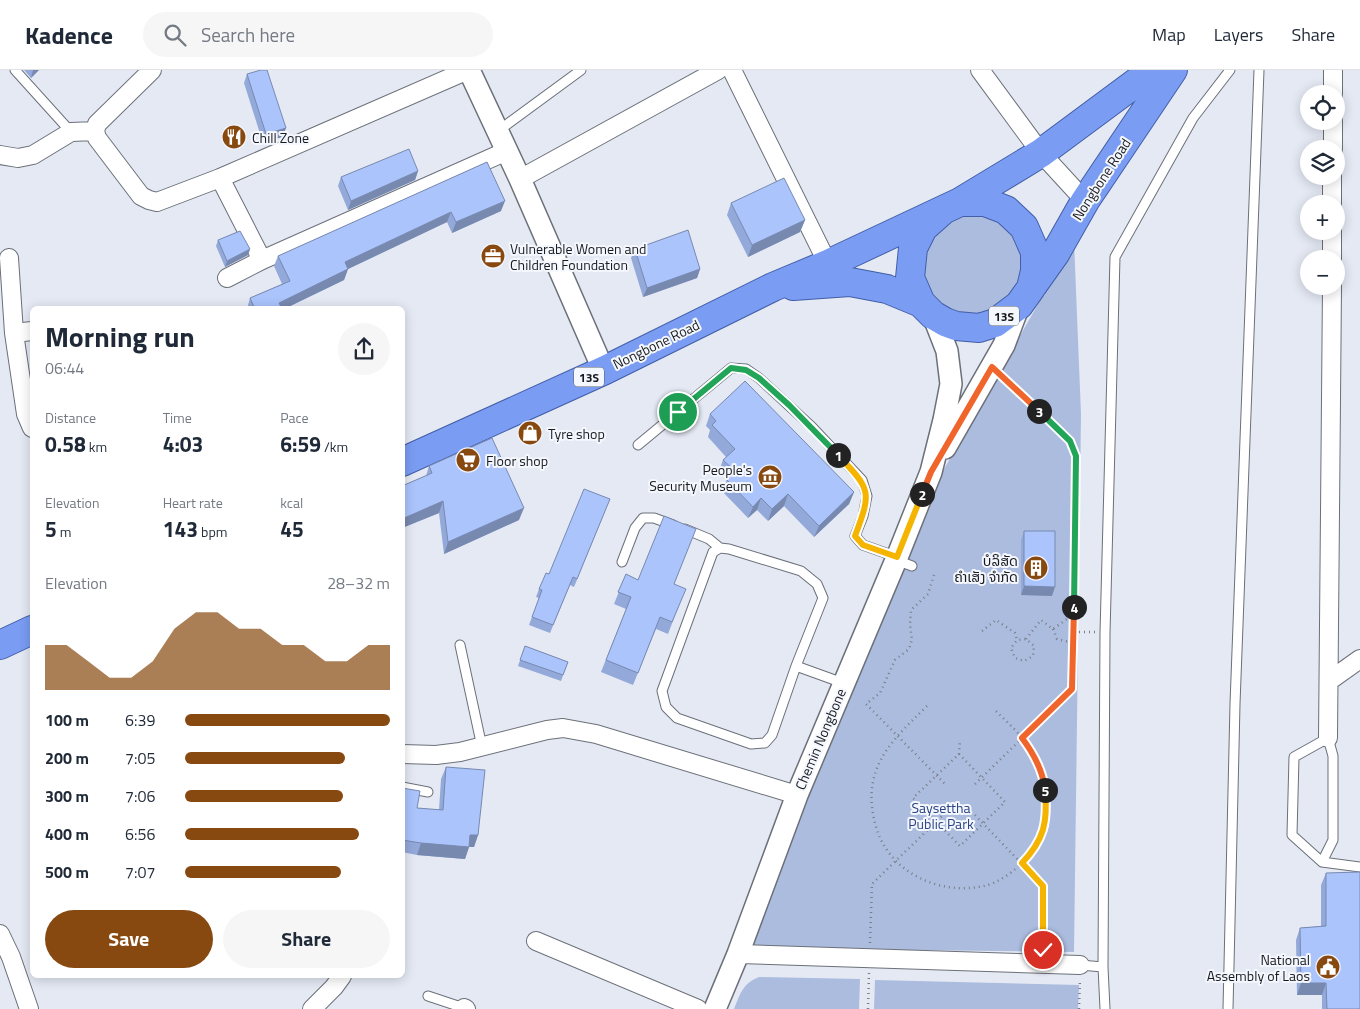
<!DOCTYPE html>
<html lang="en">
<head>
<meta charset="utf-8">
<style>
  body { margin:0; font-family:"Titillium Web","Noto Sans Lao",sans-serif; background:#f6f6f7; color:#1f2937; height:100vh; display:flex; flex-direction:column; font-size:19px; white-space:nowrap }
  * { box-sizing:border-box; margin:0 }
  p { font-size:16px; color:#747a83 }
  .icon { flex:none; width:28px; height:28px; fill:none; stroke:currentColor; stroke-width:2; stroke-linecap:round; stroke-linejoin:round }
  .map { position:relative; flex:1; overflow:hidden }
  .side { position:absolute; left:30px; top:236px; width:375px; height:672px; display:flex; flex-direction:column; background:#fff; border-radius:8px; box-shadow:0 2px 12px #0003 }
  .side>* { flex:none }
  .buttons { position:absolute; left:1300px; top:15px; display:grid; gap:10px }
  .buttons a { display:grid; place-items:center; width:45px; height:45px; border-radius:50%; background:#fff; box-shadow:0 2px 12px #0003; font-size:25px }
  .pin { position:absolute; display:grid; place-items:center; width:42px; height:42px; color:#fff; margin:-21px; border:2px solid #fff; border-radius:50%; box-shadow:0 1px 5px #0007 }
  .km { position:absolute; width:25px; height:25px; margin:-12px; border-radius:50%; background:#222; color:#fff; font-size:14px; line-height:25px; text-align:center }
  .round { display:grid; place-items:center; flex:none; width:52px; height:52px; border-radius:26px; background:#f6f6f7 }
  .overview { display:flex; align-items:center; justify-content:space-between; height:85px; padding:0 15px }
  h1 { font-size:28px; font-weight:700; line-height:38px }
  .figures { display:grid; grid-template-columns:repeat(3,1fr); gap:8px; height:85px; padding:5px 15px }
  .figures div { display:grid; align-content:center }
  .figures b { font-size:21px; font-weight:700 }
  .figures small { font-size:14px; font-weight:400 }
  .figures p { font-size:14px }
  .chart { height:140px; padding:10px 15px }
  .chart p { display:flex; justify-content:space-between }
  .chart svg { width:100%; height:90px; margin-top:5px; fill:#884910; opacity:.7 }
  .button { display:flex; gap:10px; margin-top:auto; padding:10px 15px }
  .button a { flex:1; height:58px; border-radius:30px; background:#884910; color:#fff; font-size:20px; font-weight:700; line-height:58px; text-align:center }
  .button a+a { background:#f6f6f7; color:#1f2937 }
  ul { padding:0 15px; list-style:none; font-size:16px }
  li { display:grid; grid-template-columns:80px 60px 1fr; align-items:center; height:38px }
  li i { height:12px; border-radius:6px; background:#884910 }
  header { display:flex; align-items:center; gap:30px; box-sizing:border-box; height:70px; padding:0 25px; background:#fff; border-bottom:1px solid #e0e1e3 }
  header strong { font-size:24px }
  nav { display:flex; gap:28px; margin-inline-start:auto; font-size:18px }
  .search { width:350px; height:45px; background:#f6f6f7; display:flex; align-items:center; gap:12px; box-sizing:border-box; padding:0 18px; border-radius:28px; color:#747a83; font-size:19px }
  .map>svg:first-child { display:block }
  .green { fill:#acbcdf }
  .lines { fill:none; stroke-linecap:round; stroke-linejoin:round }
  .service-casing { stroke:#6b7079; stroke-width:11 }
  .minor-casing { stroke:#6b7079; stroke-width:20 }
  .tertiary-casing { stroke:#6b7079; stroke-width:24 }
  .trunk-casing { stroke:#425ea6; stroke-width:30 }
  .path { stroke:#797d84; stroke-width:2.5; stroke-dasharray:1 4; stroke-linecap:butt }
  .service { stroke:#fff; stroke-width:9 }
  .minor { stroke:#fff; stroke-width:18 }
  .tertiary { stroke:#fff; stroke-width:21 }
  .trunk { stroke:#7a9cf3; stroke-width:28 }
  .wall { fill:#93a9d9 }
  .shaded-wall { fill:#7889b0 }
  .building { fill:#abc4fc; stroke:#7889b0 }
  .split-1-casing { stroke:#fff; stroke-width:10 }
  .split-2-casing { stroke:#fff; stroke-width:10 }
  .split-3-casing { stroke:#fff; stroke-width:10 }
  .split-4-casing { stroke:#fff; stroke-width:10 }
  .split-5-casing { stroke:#fff; stroke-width:10 }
  .split-6-casing { stroke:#fff; stroke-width:10 }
  .split-1 { stroke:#22a559; stroke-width:6 }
  .split-2 { stroke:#f5b400; stroke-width:6 }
  .split-3 { stroke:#f0652b; stroke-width:6 }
  .split-4 { stroke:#22a559; stroke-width:6 }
  .split-5 { stroke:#f0652b; stroke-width:6 }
  .split-6 { stroke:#f5b400; stroke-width:6 }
  .labels { text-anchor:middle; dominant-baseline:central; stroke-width:4; stroke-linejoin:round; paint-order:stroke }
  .shield { fill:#f4f7fd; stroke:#5a5c61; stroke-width:1 }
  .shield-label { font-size:12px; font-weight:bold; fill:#181a1e }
  .poi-label { font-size:14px; fill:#181a1e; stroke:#f4f7fd; text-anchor:start }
  .street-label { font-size:14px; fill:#181a1e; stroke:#f4f7fd }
  .park-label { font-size:14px; fill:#2a4384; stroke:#f4f7fd }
</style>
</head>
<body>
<header>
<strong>Kadence</strong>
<div class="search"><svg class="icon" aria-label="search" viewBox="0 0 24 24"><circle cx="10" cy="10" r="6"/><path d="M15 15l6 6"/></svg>Search here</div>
<nav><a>Map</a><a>Layers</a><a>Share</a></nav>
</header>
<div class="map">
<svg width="1360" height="939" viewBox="0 0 1360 939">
  <rect width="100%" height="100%" fill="#e4e9f4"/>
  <path class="green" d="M 961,135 L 1021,159 L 1029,212 L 991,252 L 935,243 L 916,189 L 917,180 Z
    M 1074,171 L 1081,344 L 1074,882 L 747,878 L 805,722 L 927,429 Z
    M 759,907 L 860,909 L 859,939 L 734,939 C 740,924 743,913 759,907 Z
    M 875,910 L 1079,915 L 1078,939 L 874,939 Z"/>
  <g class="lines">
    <defs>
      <path id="service" d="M 15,0 L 71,62
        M 498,61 L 581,0
        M 638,375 L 731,298 L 746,299 L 759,308 L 812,357 L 862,410 L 867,426 L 863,446 L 855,466 L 863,475 L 897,487
        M 685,459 L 709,469 L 720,478
        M 896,490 L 912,496
        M 622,492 L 635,458 L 643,448 L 654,448 L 673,455
        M 460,575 L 482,677
        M 796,596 L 772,665 L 765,673 L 751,674 L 677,648 L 666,637 L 662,621 L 713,482 L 720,478 L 729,479 L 801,501 L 817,514 L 823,528 L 796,596 L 843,613
        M 402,717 L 428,722
        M 1322,792 L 1333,770 L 1333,686 L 1328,668 L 1294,687 L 1292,765 L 1322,792 L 1360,797
        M 1080,895 L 1103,897
        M 428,926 L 464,938
        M 1105,939 L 1103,897 L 1105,563 L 1115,187 L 1193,48 L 1230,0
        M 1228,939 L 1235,634 L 1259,0"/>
      <path id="minor" d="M 152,0 L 97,54 L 95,61 L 97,68 L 141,126 L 149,130 L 157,132 L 220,108 L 468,0
        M 732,0 L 828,194
        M 980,0 L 1041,83 L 1085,131
        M 1333,24 L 1333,0
        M 1333,79 L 1333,51
        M 0,85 L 18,88 L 33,85 L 71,62 L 95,61
        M 220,108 L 262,190
        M 520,109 L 718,0
        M 1332,134 L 1332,106
        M 9,188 L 14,263 L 26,344 L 32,358
        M 1332,189 L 1332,161
        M 227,208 L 262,190 L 507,81
        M 14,263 L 32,261
        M 1329,611 L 1360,589
        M 1328,668 L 1332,216
        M 402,684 L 436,685 L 460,682 L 547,660 L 563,658 L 596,664 L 797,725
        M 0,864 L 11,887 L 29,939
        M 536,871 L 698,939
        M 738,884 L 1080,895
        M 464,938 L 466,939
        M 312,939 L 334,917 L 342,906"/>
      <path id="tertiary" d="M 469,0 L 520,109 L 599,290
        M 945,378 L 1004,275 L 1019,235
        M 715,939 L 738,884 L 797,725 L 896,490 L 931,402 L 944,350 L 951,314 L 947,281 L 933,245"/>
      <path id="trunk" d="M 960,132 L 1041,83 L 1153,0
        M 1033,215 L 1055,184 L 1085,131 L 1173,0
        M 793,216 L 850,212 L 887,219 L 921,233
        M 402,392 L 605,300 L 773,217 L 828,194 L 960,132 L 985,132 L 1006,140 L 1024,157 L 1035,182 L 1035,201 L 1031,218 L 1019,235 L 995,253 L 979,258 L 956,256 L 945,252 L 933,245 L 921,233 L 910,208 L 913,178 L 923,158 L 941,142
        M 0,575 L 32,560"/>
    </defs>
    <use href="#service" class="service-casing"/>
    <use href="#minor" class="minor-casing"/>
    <use href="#tertiary" class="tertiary-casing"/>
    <use href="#trunk" class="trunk-casing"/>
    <path class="path" d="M 934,505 L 928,524 L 911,540 L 910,555 L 912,570 L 909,579 L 895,590 L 880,623 L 866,634 L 946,715
      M 1053,559 L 1057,569 L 1073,573
      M 982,561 L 996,550 L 1015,563 L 1017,570 L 1011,578 L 1015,588 L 1024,591 L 1033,586 L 1034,576 L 1026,569 L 1017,570
      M 1074,562 L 1096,562
      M 1026,569 L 1041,550 L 1053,559 L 1074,544
      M 927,636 C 889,673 860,700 876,757 C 889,802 939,826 984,816 C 1008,811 1039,781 1045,758 C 1047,748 1047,737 1046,727 C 1044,712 1042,697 1034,684 C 1024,667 1008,653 994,639
      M 959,684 L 1005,732 L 960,776 L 913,728 L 959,684 L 960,671
      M 975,714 L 1073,619 L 1076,386 L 1070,371 L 1004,308
      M 975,745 L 1043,816 L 1043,880
      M 870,873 L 872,814 L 943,745
      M 868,939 L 869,903
      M 1079,939 L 1080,909"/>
    <use href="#service" class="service"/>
    <use href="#minor" class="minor"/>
    <use href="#tertiary" class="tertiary"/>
    <use href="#trunk" class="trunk"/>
  </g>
  <path class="wall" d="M 24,0 L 39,0 L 31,8 Z
    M 247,4 L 286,58 L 282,67 L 263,73 L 244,13 Z
    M 487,92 L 501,141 L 452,163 L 447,152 L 348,199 L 344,210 L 284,239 L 247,239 L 250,228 L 282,214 L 274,196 L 278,186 Z
    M 418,101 L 415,110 L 348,140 L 338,116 L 341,107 Z
    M 731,133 L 805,150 L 800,162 L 748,187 L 727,145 Z
    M 218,170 L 250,179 L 248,185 L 225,197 L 216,176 Z
    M 635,179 L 700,199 L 697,208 L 643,227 L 631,188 Z
    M 710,344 L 854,422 L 849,434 L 814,467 L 784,436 L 768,451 L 757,440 L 748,448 L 722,421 L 727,409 L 719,401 L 723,390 L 726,387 L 708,367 L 710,360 L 706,356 Z
    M 429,396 L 519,450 L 444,484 L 439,443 L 402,458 L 402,416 L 426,406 Z
    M 610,429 L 574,517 L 570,515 L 550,563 L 529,555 L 539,528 L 536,527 L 539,519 L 549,504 Z
    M 1024,461 L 1052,526 L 1021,525 L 1021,470 Z
    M 691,471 L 674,514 L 681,530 L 668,564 L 656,559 L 633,615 L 601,602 L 626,539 L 614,534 L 626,504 L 638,510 Z
    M 525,576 L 568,592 L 561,611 L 518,596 Z
    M 446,697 L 478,765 L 474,777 L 469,777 L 465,789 L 417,785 L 402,782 L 402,718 L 417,738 L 439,740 L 441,709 Z
    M 1326,803 L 1360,939 L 1322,939 L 1322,925 L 1297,925 L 1296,870 L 1300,858 L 1321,856 L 1321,815 Z"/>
  <path class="shaded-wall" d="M 33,0 L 39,0 L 31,8 Z
    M 286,58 L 282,67 L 263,73 L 266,64 Z
    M 418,101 L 415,110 L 348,140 L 351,131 Z
    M 505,131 L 501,141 L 452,163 L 456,152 Z
    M 451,142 L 447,152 L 348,199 L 344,210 L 284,239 L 277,239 L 279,233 L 345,192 Z
    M 805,150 L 800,162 L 748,187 L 752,175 Z
    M 250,179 L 248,185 L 225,197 L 227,191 Z
    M 700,199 L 697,208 L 643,227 L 647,218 Z
    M 854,422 L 849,434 L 814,467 L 819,456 Z
    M 788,424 L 784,436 L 768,451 L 772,439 Z
    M 761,428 L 757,440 L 748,448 L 753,437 Z
    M 443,431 L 439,443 L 402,458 L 402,449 Z
    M 524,438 L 519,450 L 444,484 L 448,472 Z
    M 1024,516 L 1055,517 L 1052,526 L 1021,525 Z
    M 470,765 L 478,765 L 474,777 L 469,777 L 465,789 L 417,785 L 421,773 Z
    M 1301,913 L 1326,913 L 1322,925 L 1297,925 Z"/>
  <path class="building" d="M 261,0 L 267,0 L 286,58 L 266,64 L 247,4 Z
    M 409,79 L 418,101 L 351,131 L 341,107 Z
    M 487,92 L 505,131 L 456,152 L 451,142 L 345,192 L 348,199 L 279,233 L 282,239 L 255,239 L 250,228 L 290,211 L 278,186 Z
    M 784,108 L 805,150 L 752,175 L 731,133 Z
    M 688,160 L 700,199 L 647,218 L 635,179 Z
    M 240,161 L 250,179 L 227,191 L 218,170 Z
    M 745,311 L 854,422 L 819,456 L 788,424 L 772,439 L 761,428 L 753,437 L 726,409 L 735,401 L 723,390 L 735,379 L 712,355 L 716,351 L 710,344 Z
    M 492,368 L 524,438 L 448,472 L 443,431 L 402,449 L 402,416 L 432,403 L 429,396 Z
    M 584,419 L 610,429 L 577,509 L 573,507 L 553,555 L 532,547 L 542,520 L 539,519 L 546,503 L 549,504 Z
    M 664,446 L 696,459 L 674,514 L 686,519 L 672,552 L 660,547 L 638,603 L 606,590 L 631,527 L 618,522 L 626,504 L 638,510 Z
    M 1024,461 L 1055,461 L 1055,517 L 1024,516 Z
    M 525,576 L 568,592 L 563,605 L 520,590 Z
    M 446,697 L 485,700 L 478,765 L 470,765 L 469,777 L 421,773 L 402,770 L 402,718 L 420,721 L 417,738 L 443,740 Z
    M 1360,802 L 1360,939 L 1327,939 L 1326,913 L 1301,913 L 1300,858 L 1326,856 L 1326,803 Z"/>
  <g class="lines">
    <defs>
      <path id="split-1" d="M 678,342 L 731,298 L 746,300 L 759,308 L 789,335 L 838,385"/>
      <path id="split-2" d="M 838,385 C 871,420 872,421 855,466 L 863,475 L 897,487 L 922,424"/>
      <path id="split-3" d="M 922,424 L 931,402 L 992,297 L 1039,341"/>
      <path id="split-4" d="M 1039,341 L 1070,371 L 1076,386 L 1074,537"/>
      <path id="split-5" d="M 1045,720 C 1043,700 1034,684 1022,668 L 1072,619 L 1074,537"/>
      <path id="split-6" d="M 1043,880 L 1043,816 L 1022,793 C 1044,770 1048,752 1045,720"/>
    </defs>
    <use href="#split-1" class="split-1-casing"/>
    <use href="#split-2" class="split-2-casing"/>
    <use href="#split-3" class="split-3-casing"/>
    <use href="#split-4" class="split-4-casing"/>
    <use href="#split-5" class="split-5-casing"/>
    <use href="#split-6" class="split-6-casing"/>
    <use href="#split-1" class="split-1"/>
    <use href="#split-2" class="split-2"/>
    <use href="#split-3" class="split-3"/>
    <use href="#split-4" class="split-4"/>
    <use href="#split-5" class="split-5"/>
    <use href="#split-6" class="split-6"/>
  </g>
  <defs>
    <symbol id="restaurant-disc" viewBox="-11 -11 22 22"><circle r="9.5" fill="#884910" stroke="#f4f7fd"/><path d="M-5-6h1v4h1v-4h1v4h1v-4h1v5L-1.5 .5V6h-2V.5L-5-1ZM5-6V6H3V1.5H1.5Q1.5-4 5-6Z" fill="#fff"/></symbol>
    <symbol id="office-disc" viewBox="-11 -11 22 22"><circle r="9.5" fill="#884910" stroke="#f4f7fd"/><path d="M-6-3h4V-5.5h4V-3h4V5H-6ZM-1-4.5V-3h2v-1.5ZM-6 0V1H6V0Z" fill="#fff"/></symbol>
    <symbol id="shop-disc" viewBox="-11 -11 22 22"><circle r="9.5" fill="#884910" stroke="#f4f7fd"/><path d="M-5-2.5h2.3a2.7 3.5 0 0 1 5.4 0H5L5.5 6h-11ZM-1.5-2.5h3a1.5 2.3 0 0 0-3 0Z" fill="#fff"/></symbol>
    <symbol id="supermarket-disc" viewBox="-11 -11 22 22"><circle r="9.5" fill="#884910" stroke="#f4f7fd"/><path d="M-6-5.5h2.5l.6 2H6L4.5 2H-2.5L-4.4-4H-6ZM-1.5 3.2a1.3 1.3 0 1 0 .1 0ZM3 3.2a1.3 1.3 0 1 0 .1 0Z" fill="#fff"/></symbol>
    <symbol id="museum-disc" viewBox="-11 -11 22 22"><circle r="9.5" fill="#884910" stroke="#f4f7fd"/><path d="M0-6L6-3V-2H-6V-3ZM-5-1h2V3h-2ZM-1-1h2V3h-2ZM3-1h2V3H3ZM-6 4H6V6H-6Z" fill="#fff"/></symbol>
    <symbol id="building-disc" viewBox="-11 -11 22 22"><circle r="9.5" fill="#884910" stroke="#f4f7fd"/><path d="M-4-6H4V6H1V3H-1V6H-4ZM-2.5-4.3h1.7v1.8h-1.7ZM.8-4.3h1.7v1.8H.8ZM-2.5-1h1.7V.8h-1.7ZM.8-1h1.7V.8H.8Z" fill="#fff"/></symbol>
    <symbol id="civic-disc" viewBox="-11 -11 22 22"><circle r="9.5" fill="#884910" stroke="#f4f7fd"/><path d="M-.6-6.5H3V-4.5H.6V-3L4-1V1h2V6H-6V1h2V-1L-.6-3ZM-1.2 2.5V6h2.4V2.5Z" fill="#fff"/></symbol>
  </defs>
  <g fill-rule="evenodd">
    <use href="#restaurant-disc" x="220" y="53" width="28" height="28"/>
    <use href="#office-disc" x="479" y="172" width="28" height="28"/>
    <use href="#shop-disc" x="516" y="349" width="28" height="28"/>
    <use href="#supermarket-disc" x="454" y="376" width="28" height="28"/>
    <use href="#museum-disc" x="756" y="393" width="28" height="28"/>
    <use href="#building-disc" x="1022" y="484" width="28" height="28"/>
    <use href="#civic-disc" x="1314" y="883" width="28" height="28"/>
  </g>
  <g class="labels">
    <g class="shield">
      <rect x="989" y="236.5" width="30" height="19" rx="4"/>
      <rect x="574" y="297.5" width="30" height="19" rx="4"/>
    </g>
    <g class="shield-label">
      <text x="1004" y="246">13S</text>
      <text x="589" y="307">13S</text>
    </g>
    <g class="poi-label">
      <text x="252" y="67">Chill Zone</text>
      <text x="510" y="178">Vulnerable Women and<tspan x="510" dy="16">Children Foundation</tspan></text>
      <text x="548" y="363">Tyre shop</text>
      <text x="486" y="390">Floor shop</text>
      <text x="752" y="399" text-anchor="end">People's<tspan x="752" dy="16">Security Museum</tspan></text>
      <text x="1018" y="490" text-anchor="end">ບໍລິສັດ<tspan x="1018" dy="16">ຄຳເສັງ ຈຳກັດ</tspan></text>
      <text x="1310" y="889" text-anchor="end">National<tspan x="1310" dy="16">Assembly of Laos</tspan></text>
    </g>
    <g class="street-label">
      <text transform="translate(1101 109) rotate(-57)">Nongbone Road</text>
      <text transform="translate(656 274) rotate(-26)">Nongbone Road</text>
      <text transform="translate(820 669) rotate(-67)">Chemin Nongbone</text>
    </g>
    <g class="park-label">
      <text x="941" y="737">Saysettha<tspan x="941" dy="16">Public Park</tspan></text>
    </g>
  </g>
</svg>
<div class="buttons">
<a><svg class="icon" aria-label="locate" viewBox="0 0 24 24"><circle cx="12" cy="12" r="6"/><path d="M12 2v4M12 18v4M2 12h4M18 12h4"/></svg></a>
<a><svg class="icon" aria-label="layers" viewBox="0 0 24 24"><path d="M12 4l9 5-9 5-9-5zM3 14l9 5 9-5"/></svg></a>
<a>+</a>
<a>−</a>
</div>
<div class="pin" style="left:678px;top:342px;background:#1e9e55"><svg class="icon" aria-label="arrive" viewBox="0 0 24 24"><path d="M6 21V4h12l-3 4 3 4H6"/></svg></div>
<div class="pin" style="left:1043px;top:880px;background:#d93025"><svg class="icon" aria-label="check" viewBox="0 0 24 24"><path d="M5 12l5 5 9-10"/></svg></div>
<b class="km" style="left:838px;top:385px">1</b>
<b class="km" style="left:922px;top:424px">2</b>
<b class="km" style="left:1039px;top:341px">3</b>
<b class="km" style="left:1074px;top:537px">4</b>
<b class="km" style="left:1045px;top:720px">5</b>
<section class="side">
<div class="overview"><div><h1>Morning run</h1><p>06:44</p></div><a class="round"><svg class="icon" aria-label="share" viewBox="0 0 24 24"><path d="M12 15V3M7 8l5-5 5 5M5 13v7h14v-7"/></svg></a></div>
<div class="figures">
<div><p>Distance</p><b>0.58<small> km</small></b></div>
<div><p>Time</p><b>4:03</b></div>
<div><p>Pace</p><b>6:59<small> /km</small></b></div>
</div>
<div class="figures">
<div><p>Elevation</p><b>5<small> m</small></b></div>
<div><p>Heart rate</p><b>143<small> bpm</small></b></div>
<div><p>kcal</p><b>45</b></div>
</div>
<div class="chart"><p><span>Elevation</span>28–32 m</p>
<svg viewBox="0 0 160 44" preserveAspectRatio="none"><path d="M0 44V22L10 22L20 30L30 38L40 38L50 30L60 14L70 6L80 6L90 14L100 14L110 22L120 22L130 30L140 30L150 22L160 22V44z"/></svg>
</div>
<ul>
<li><b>100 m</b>6:39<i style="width:100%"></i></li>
<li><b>200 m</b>7:05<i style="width:78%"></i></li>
<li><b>300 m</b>7:06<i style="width:77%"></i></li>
<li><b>400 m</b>6:56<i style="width:85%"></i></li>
<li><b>500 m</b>7:07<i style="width:76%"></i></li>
</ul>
<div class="button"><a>Save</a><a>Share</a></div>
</section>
</div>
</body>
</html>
